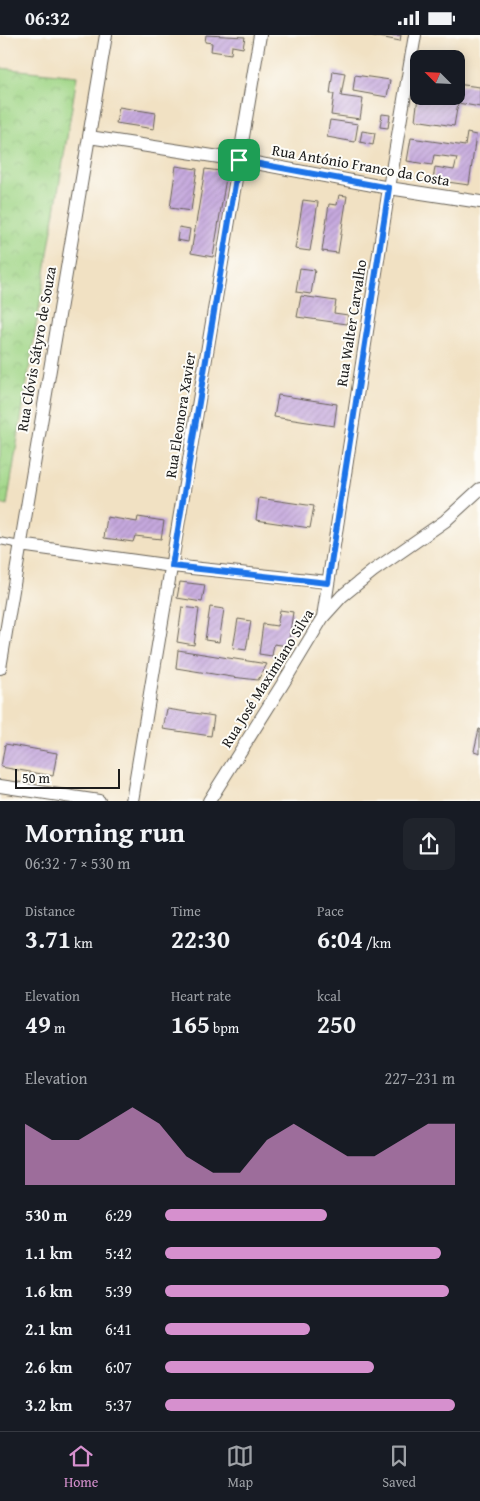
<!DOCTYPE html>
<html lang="en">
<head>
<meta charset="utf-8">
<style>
  body { margin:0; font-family:"Gentium Book Plus",serif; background:#20242c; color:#f1f3f6; height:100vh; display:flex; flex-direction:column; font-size:19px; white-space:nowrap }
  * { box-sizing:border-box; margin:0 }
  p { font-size:16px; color:#9ea1a6 }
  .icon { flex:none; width:28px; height:28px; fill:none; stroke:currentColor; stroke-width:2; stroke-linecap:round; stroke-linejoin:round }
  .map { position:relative; height:766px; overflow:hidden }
  .sheet { display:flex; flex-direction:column; background:#171b24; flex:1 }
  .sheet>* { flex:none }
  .needle { width:32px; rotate:294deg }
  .fabs { position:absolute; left:410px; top:15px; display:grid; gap:10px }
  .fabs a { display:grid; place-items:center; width:55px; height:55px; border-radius:10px; background:#171b24; box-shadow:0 2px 12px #0003; font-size:25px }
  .scale { position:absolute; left:15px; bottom:12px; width:105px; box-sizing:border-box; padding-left:5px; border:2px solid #1c1c1c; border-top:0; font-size:14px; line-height:18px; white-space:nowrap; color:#1c1c1c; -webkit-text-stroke:4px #fdfcf7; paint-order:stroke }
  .pin { position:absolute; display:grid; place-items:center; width:42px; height:42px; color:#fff; margin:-21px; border-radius:10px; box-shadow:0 2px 8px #0006 }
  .round { display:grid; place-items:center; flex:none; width:52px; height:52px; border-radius:10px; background:#20242c }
  .summary { display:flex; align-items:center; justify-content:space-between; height:85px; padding:0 25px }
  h1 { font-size:28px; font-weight:700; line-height:38px }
  .metrics { display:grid; grid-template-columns:repeat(3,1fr); gap:8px; height:85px; padding:5px 25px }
  .metrics div { display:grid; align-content:center }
  .metrics b { font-size:25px; font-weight:700 }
  .metrics small { font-size:14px; font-weight:400 }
  .metrics p { font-size:14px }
  .chart { height:140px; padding:10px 25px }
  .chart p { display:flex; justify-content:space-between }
  .chart svg { width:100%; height:90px; margin-top:5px; fill:#d690ce; opacity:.7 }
  ul { padding:0 25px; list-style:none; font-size:16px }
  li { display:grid; grid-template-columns:80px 60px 1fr; align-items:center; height:38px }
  li i { height:12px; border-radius:6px; background:#d690ce }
  .status { display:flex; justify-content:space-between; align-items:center; height:35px; padding:0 25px; background:#171b24; direction:ltr }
  .status svg { height:14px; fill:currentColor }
  .menu { display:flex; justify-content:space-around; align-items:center; height:70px; border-top:1px solid #363941; background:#171b24; font-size:14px; color:#9ea1a6 }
  .menu a { display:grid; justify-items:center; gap:2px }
  .menu .current { color:#d690ce }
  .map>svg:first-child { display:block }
  .park { fill:url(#park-crowns); stroke:#5e7952 }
  .building { fill:url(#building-hatch) }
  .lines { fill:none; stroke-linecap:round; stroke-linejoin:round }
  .lane-casing { stroke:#676156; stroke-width:8 }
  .street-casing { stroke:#676156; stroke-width:14 }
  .lane { stroke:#fff; stroke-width:6 }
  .street { stroke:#fff; stroke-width:12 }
  .route-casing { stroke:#fff; stroke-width:10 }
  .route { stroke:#1a73e8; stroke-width:6 }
  .labels { text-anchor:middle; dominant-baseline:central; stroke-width:4; stroke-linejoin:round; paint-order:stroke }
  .street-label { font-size:15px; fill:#1c1c1c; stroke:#fdfcf7 }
</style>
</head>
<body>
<div class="status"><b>06:32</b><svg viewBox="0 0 49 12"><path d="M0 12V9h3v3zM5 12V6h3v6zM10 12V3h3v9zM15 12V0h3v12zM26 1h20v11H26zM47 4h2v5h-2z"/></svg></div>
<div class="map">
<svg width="480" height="766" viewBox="0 0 480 766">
  <defs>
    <pattern id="park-crowns" width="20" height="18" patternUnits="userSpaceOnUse" patternTransform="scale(1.25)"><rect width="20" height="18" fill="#a0d687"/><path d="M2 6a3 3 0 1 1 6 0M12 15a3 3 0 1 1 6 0" fill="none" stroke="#89b774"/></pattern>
    <pattern id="building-hatch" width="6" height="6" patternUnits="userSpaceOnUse" patternTransform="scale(1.25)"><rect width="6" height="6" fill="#c5a8dd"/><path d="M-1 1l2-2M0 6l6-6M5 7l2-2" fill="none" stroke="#a990bd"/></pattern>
  </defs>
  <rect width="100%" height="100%" fill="#fdfcf7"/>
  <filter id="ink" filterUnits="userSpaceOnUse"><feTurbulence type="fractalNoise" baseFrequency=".02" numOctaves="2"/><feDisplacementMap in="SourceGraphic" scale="10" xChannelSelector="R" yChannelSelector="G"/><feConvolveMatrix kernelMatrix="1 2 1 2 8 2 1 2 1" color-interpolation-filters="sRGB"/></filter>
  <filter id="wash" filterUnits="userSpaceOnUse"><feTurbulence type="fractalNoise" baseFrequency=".0096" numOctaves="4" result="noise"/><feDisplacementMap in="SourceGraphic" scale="20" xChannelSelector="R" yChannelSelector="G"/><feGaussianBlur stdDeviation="1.12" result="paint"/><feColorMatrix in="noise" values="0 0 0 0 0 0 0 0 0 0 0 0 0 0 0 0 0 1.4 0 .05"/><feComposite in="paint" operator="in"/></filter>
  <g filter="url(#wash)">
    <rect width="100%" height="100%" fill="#f1e1c3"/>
    <path class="park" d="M 0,33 L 77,41 L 7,470 L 0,469 Z"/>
    <g id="blocks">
      <path class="building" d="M 206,0 L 245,2 L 243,13 L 232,11 L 231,19 L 211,16 L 212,8 L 205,7 Z
        M 369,0 L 401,0 L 400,6 Z
        M 333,36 L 345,38 L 341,61 L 363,64 L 360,84 L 331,80 L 334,59 L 330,59 Z
        M 355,40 L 390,45 L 387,62 L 353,56 Z
        M 456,49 L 480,52 L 480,72 L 458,68 L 454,91 L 415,85 L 418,62 L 444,66 L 445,61 L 456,61 Z
        M 119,72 L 156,78 L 154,94 L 116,88 Z
        M 382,79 L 390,80 L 388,93 L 380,92 Z
        M 330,85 L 358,89 L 355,107 L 327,102 Z
        M 362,96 L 375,98 L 373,110 L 360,107 Z
        M 467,98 L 476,100 L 469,150 L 433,145 L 435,132 L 454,135 L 457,123 L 434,120 L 432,130 L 407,126 L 411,103 L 465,111 Z
        M 176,131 L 197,134 L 191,176 L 170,173 Z
        M 205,134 L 227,137 L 213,222 L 191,218 Z
        M 339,160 L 347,161 L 338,218 L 322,216 L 329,169 L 337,170 Z
        M 303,165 L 318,167 L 310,216 L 295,214 Z
        M 179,192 L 190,194 L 188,207 L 177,205 Z
        M 300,233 L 315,235 L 311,259 L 296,257 Z
        M 301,261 L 336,266 L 334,278 L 348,280 L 347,289 L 297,282 Z
        M 278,360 L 337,369 L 334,391 L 274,382 Z
        M 259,463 L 314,471 L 310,493 L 256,485 Z
        M 107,482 L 137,487 L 138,482 L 164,486 L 161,504 L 135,501 L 133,507 L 104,503 Z
        M 180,547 L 205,550 L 202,567 L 177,563 Z
        M 182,572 L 199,574 L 194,610 L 177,607 Z
        M 210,572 L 224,574 L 219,607 L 205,605 Z
        M 280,575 L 293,577 L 288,611 L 274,609 L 272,621 L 259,619 L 263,589 L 277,591 Z
        M 238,584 L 251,586 L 246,615 L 233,613 Z
        M 178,615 L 235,624 L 267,629 L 258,645 L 232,642 L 176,633 Z
        M 167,674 L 214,681 L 211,701 L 163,694 Z
        M 479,694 L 480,694 L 480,718 L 474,716 Z
        M 5,709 L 57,718 L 53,741 L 1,732 Z"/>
    </g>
  </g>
  <g filter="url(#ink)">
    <use href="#blocks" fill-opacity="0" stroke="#676156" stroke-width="1"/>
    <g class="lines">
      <defs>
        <path id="lane" d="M 0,506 L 20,510"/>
        <path id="street" d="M 89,102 L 239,125 L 389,153 L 480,167
          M 20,510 L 172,531 L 328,547
          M 323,582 L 389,153 L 415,0
          M 0,633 L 106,0
          M 0,751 L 99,766
          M 132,766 L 260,0
          M 209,766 L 282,650 L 323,582 L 342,561 L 373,536 L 445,486 L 480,454"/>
      </defs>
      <use href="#lane" class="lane-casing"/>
      <use href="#street" class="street-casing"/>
      <use href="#lane" class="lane"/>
      <use href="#street" class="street"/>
    </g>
  </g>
  <g class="lines" filter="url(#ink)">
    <defs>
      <path id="route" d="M 239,125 L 389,153 L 328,548 L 172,531 Z"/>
    </defs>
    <use href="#route" class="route-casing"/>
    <use href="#route" class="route"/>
  </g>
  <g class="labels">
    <g class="street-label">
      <text transform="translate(361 130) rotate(10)">Rua António Franco da Costa</text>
      <text transform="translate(351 288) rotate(-81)">Rua Walter Carvalho</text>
      <text transform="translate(36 314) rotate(-80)">Rua Clóvis Sátyro de Souza</text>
      <text transform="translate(180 380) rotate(-81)">Rua Eleonora Xavier</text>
      <text transform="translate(267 643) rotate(-58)">Rua José Maximiano Silva</text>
    </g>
  </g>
</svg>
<div class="fabs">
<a><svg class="needle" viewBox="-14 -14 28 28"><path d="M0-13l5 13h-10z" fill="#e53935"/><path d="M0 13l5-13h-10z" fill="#9ea1a6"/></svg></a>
</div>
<div class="scale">50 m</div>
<div class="pin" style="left:239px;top:125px;background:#1e9e55"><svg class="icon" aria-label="arrive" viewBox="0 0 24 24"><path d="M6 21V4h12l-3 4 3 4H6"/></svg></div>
</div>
<section class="sheet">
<div class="summary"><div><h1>Morning run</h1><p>06:32 · 7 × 530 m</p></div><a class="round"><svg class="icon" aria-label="share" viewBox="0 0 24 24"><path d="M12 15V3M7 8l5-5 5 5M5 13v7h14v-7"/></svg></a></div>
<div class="metrics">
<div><p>Distance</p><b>3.71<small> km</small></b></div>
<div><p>Time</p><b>22:30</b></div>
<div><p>Pace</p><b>6:04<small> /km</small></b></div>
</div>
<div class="metrics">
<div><p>Elevation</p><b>49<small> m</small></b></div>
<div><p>Heart rate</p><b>165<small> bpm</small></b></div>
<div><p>kcal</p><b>250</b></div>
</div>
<div class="chart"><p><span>Elevation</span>227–231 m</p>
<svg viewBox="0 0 160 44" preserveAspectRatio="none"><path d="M0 44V14L10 22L20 22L30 14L40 6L50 14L60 30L70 38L80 38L90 22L100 14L110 22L120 30L130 30L140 22L150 14L160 14V44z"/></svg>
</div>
<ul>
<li><b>530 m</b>6:29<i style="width:56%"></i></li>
<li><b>1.1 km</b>5:42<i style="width:95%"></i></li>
<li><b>1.6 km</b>5:39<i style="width:98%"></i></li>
<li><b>2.1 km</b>6:41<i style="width:50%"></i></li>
<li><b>2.6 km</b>6:07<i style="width:72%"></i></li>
<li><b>3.2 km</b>5:37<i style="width:100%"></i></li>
</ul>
</section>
<nav class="menu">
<a class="current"><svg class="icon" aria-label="home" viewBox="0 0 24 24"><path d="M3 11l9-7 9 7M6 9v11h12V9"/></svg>Home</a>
<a><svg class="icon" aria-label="map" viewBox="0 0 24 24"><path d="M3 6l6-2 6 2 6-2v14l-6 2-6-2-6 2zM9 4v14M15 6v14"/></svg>Map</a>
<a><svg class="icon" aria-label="saved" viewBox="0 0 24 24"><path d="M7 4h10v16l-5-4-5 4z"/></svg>Saved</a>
</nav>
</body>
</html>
